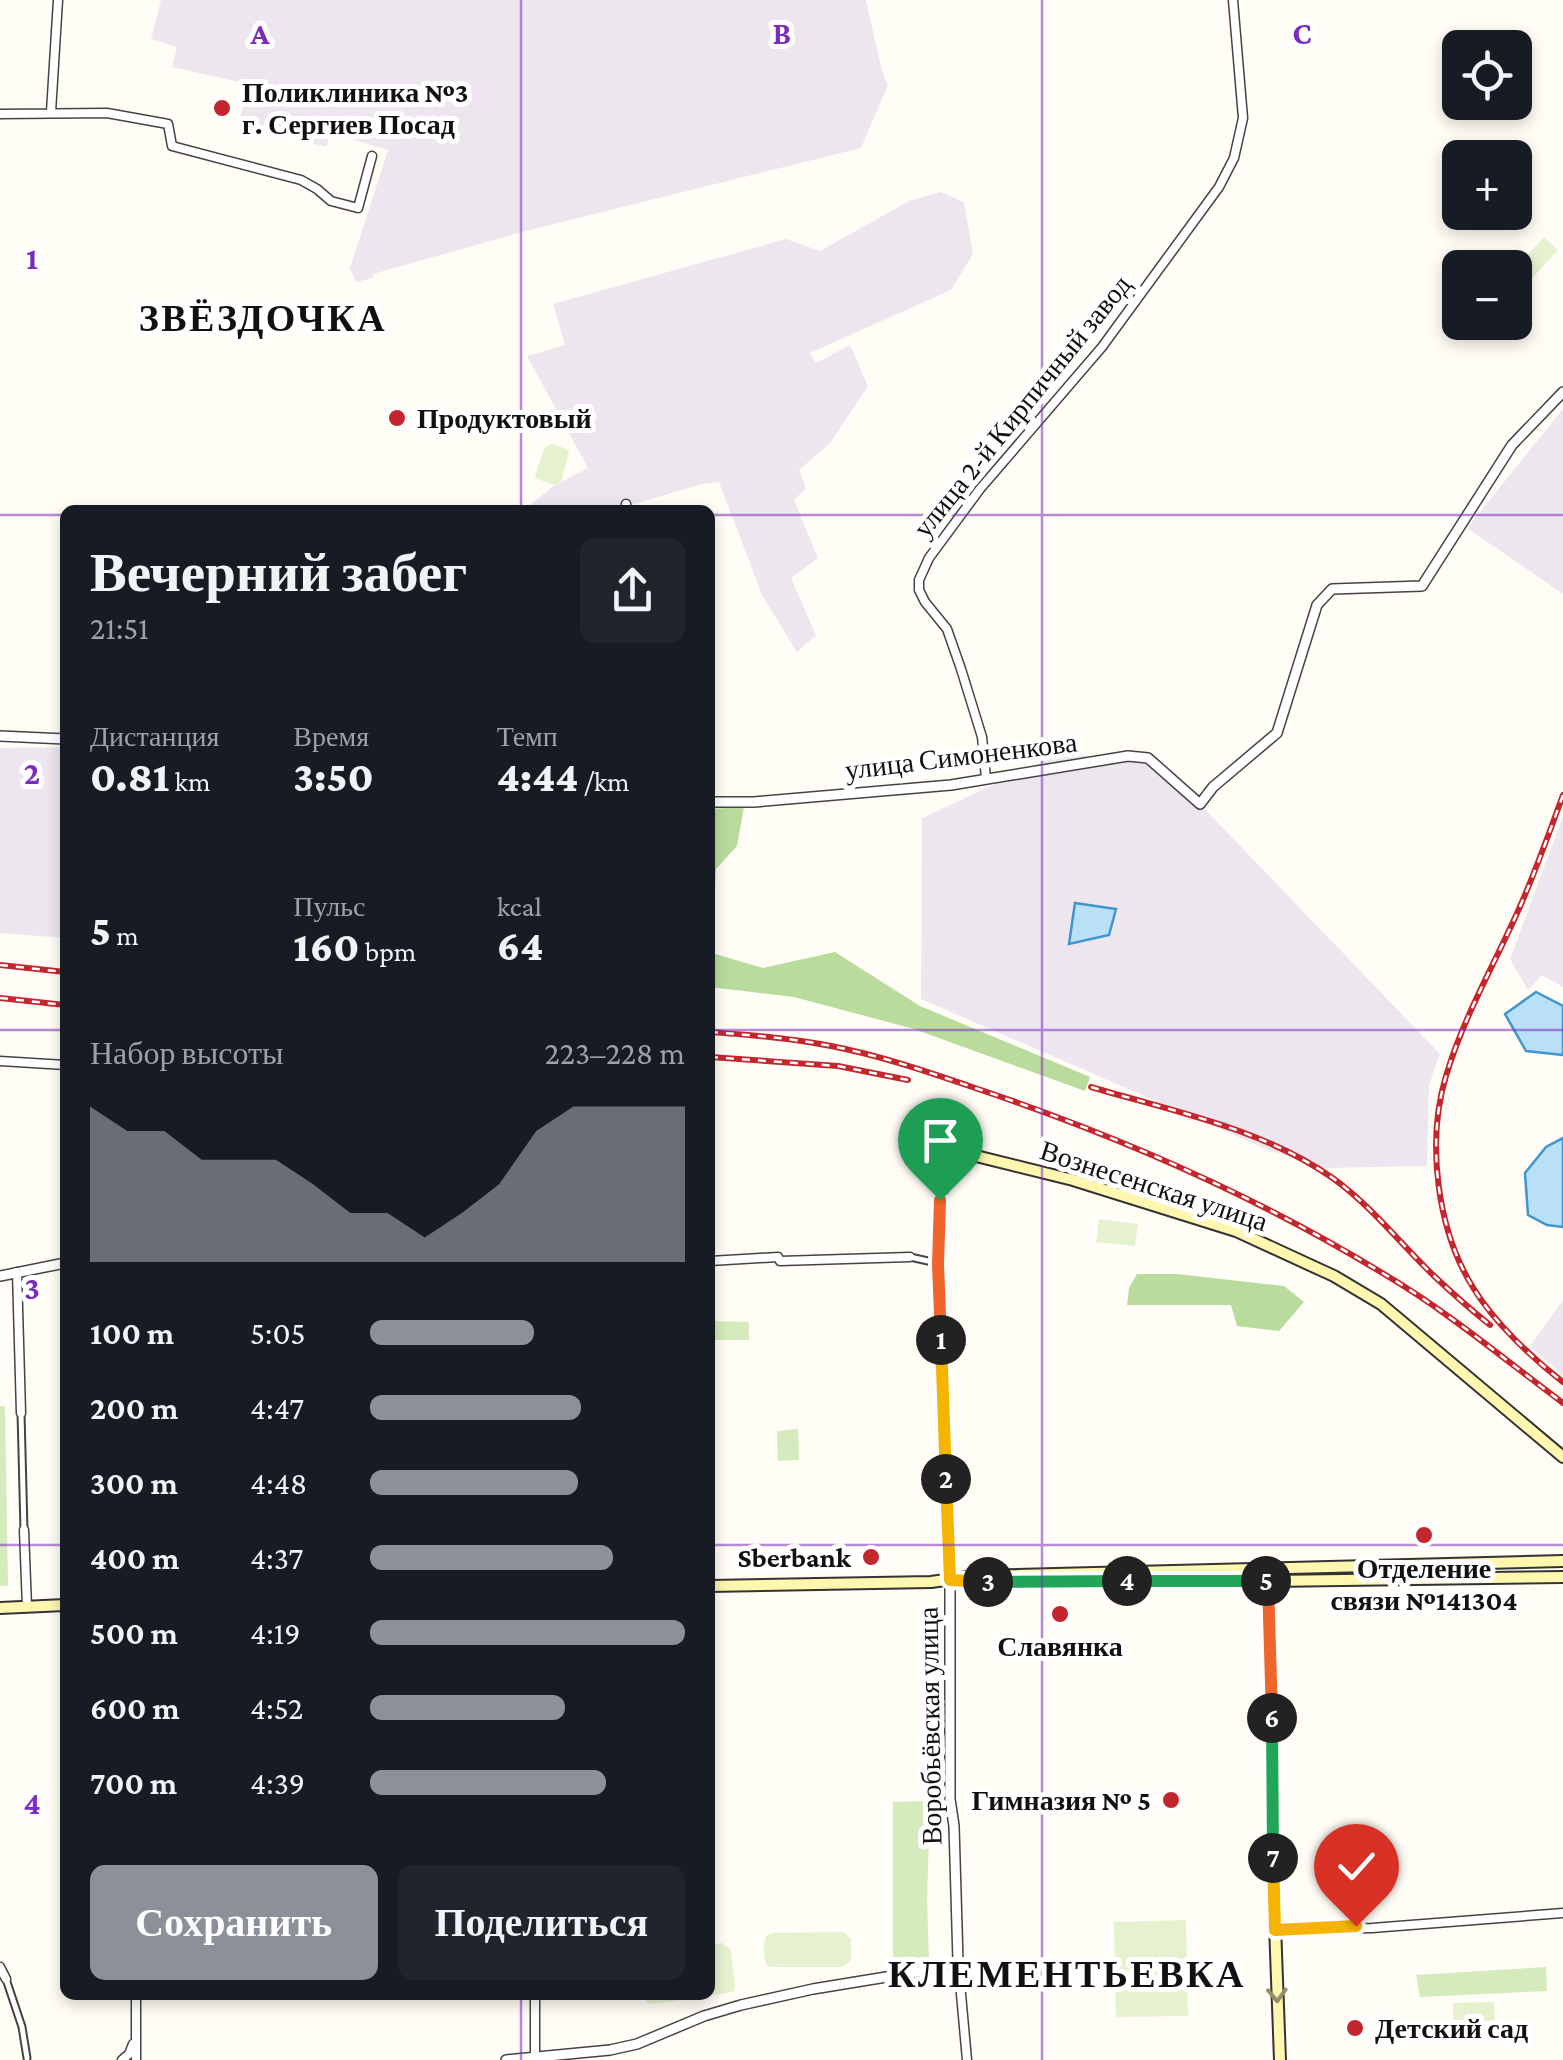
<!DOCTYPE html>
<html lang="ru">
<head>
<meta charset="utf-8">
<style>
  body { margin:0; font-family:"Crimson Pro",serif; background:#20242c; color:#f1f3f6; height:100vh; display:flex; flex-direction:column; font-size:38px; white-space:nowrap }
  * { box-sizing:border-box; margin:0 }
  p { font-size:32px; color:#9ea1a6 }
  .icon { flex:none; width:55px; height:55px; fill:none; stroke:currentColor; stroke-width:2; stroke-linecap:round; stroke-linejoin:round }
  .map { position:relative; flex:1; overflow:hidden }
  .sheet { position:absolute; left:60px; top:505px; width:655px; height:1495px; display:flex; flex-direction:column; background:#171b24; border-radius:15px; box-shadow:0 5px 15px #0003 }
  .sheet>* { flex:none }
  .fabs { position:absolute; left:1442px; top:30px; display:grid; gap:20px }
  .fabs a { display:grid; place-items:center; width:90px; height:90px; border-radius:15px; background:#171b24; box-shadow:0 5px 15px #0003; font-size:50px }
  .pin { position:absolute; display:grid; place-items:center; width:85px; height:85px; color:#fff; margin:-102px -42px; border-radius:50% 50% 50% 0; rotate:-45deg; box-shadow:0 0 10px #0007 }
  .pin .icon { rotate:45deg }
  .km { position:absolute; width:50px; height:50px; margin:-25px; border-radius:50%; background:#222; color:#fff; font-size:28px; line-height:50px; text-align:center }
  .round { display:grid; place-items:center; flex:none; width:105px; height:105px; border-radius:15px; background:#20242c }
  .summary { display:flex; align-items:center; justify-content:space-between; height:170px; padding:0 30px }
  h1 { font-size:55px; font-weight:800; line-height:75px }
  .metrics { display:grid; grid-template-columns:repeat(3,1fr); gap:15px; height:170px; padding:10px 30px }
  .metrics div { display:grid; align-content:center }
  .metrics b { font-size:42px; font-weight:800 }
  .metrics small { font-size:28px; font-weight:400 }
  .metrics p { font-size:28px }
  .chart { height:280px; padding:20px 30px }
  .chart p { display:flex; justify-content:space-between }
  .chart svg { width:100%; height:180px; margin-top:10px; fill:#8c9099; opacity:.7 }
  .cta { display:flex; gap:20px; margin-top:auto; padding:20px 30px }
  .cta a { flex:1; height:115px; border-radius:15px; background:#8c9099; color:#fff; font-size:40px; font-weight:800; line-height:115px; text-align:center }
  .cta a+a { background:#20242c; color:#f1f3f6 }
  ul { padding:0 30px; list-style:none; font-size:32px }
  li { display:grid; grid-template-columns:160px 120px 1fr; align-items:center; height:75px }
  li i { height:25px; border-radius:12px; background:#8c9099 }
  .map>svg:first-child { display:block }
  .industrial { fill:#eee6ef }
  .green { fill:#d5ebbd }
  .forest { fill:#b9dc9c }
  .pitch { fill:#e6f2cf }
  .water { fill:#b9e0f7; stroke:#3f96cf; stroke-width:2.5 }
  .lines { fill:none; stroke-linecap:round; stroke-linejoin:round }
  .pedestrian-casing { stroke:#444; stroke-width:9 }
  .minor-casing { stroke:#444; stroke-width:11 }
  .tertiary-casing { stroke:#444; stroke-width:12 }
  .secondary-casing { stroke:#333; stroke-width:14 }
  .pedestrian { stroke:#fff; stroke-width:5 }
  .minor { stroke:#fff; stroke-width:8 }
  .tertiary { stroke:#fff; stroke-width:9 }
  .secondary { stroke:#fff6b0; stroke-width:10 }
  .rail-casing { stroke:#c4262e; stroke-width:6 }
  .rail { stroke:#fff; stroke-width:2.5; stroke-dasharray:8; stroke-linecap:butt }
  .oneway { stroke:#948f68 }
  .split-1-casing { stroke:#fff; stroke-width:20 }
  .split-2-casing { stroke:#fff; stroke-width:20 }
  .split-3-casing { stroke:#fff; stroke-width:20 }
  .split-4-casing { stroke:#fff; stroke-width:20 }
  .split-5-casing { stroke:#fff; stroke-width:20 }
  .split-6-casing { stroke:#fff; stroke-width:20 }
  .split-7-casing { stroke:#fff; stroke-width:20 }
  .split-8-casing { stroke:#fff; stroke-width:20 }
  .split-1 { stroke:#f0652b; stroke-width:12 }
  .split-2 { stroke:#f5b400; stroke-width:12 }
  .split-3 { stroke:#f5b400; stroke-width:12 }
  .split-4 { stroke:#22a559; stroke-width:12 }
  .split-5 { stroke:#22a559; stroke-width:12 }
  .split-6 { stroke:#f0652b; stroke-width:12 }
  .split-7 { stroke:#22a559; stroke-width:12 }
  .split-8 { stroke:#f5b400; stroke-width:12 }
  .grid { fill:none; stroke:#7b2cbf; stroke-width:2.5; stroke-opacity:0.55 }
  .poi-dot { fill:#c4262e; stroke:#fff; stroke-width:4 }
  .labels { text-anchor:middle; dominant-baseline:central; stroke-width:10; stroke-linejoin:round; paint-order:stroke }
  .poi-label { font-size:28px; font-weight:bold; fill:#111; stroke:#fff; text-anchor:start }
  .street-label { font-size:28px; fill:#111; stroke:#fff }
  .district-label { font-size:38px; font-weight:bold; letter-spacing:2.5px; fill:#111; stroke:#fff }
  .grid-label { font-size:32px; text-anchor:middle; font-weight:bold; fill:#7b2cbf; stroke:#fff; stroke-width:10; stroke-linejoin:round; paint-order:stroke }
</style>
</head>
<body>
<div class="map">
<svg width="1563" height="2060" viewBox="0 0 1563 2060">
  <rect width="100%" height="100%" fill="#fffdf5"/>
  <path class="industrial" d="M 161,0 L 866,0 L 882,71 L 888,85 L 861,148 L 522,232 L 373,274 L 373,278 L 356,282 L 350,268 L 388,150 L 331,133 L 326,147 L 239,123 L 248,84 L 172,67 L 177,47 L 151,39 Z
    M 941,192 L 964,202 L 973,254 L 951,290 L 810,353 L 816,363 L 850,345 L 868,386 L 830,443 L 799,470 L 806,488 L 794,500 L 818,558 L 791,578 L 816,635 L 797,652 L 762,595 L 719,482 L 702,484 L 634,504 L 626,510 L 529,510 L 530,505 L 555,485 L 588,468 L 527,356 L 565,345 L 553,304 L 786,239 L 820,251 L 909,201 Z
    M 1563,409 L 1563,594 L 1467,528 Z
    M 58,747 L 65,749 L 65,938 L 0,933 L 0,748 Z
    M 1150,754 L 1200,804 L 1440,1054 L 1429,1085 L 1427,1166 L 1325,1168 L 1271,1151 L 921,999 L 922,818 L 1053,757 Z
    M 1563,816 L 1563,987 L 1542,975 L 1528,990 L 1510,959 Z
    M 1563,1300 L 1563,1376 L 1530,1346 Z"/>
  <path class="green" d="M 715,1321 L 749,1322 L 749,1340 L 715,1340 Z
    M 0,1406 L 5,1406 L 8,1586 L 0,1586 Z
    M 798,1429 L 799,1460 L 778,1461 L 777,1431 Z
    M 930,1801 L 927,1901 L 929,1957 L 893,1959 L 893,1802 Z
    M 1546,1967 L 1547,1991 L 1420,1997 L 1416,1975 Z"/>
  <path class="forest" d="M 744,807 L 737,846 L 716,869 L 712,953 L 763,968 L 835,952 L 920,1006 L 1090,1077 L 1085,1091 L 914,1029 L 794,997 L 710,987 L 710,809 Z
    M 1137,1274 L 1177,1274 L 1284,1286 L 1304,1302 L 1279,1331 L 1237,1326 L 1231,1305 L 1127,1305 L 1129,1288 Z"/>
  <path class="pitch" d="M 1544,237 L 1558,250 L 1530,280 L 1517,266 Z
    M 552,444 L 567,449 L 569,453 L 561,482 L 555,485 L 537,479 L 535,476 L 545,447 Z
    M 1099,1219 L 1138,1224 L 1135,1246 L 1096,1242 Z
    M 1186,1920 L 1188,2016 L 1116,2017 L 1114,1922 Z
    M 843,1932 L 851,1939 L 851,1960 L 842,1967 L 772,1967 L 767,1966 C 763,1958 763,1944 766,1936 L 772,1933 Z
    M 722,1943 L 731,1950 L 735,1986 L 733,1992 L 652,2004 L 647,2002 L 643,1995 L 710,1995 L 710,1945 Z
    M 1494,2002 L 1495,2021 L 1453,2021 L 1453,2003 Z"/>
  <path class="water" d="M 1075,903 L 1116,909 L 1109,935 L 1069,944 Z
    M 1536,992 L 1563,1006 L 1563,1055 L 1526,1051 L 1505,1014 Z
    M 1563,1138 L 1563,1227 L 1547,1225 L 1528,1215 L 1525,1173 L 1546,1147 Z"/>
  <g class="lines">
    <defs>
      <path id="pedestrian" d="M 910,1257 L 937,1263
        M 21,1413 L 24,1530
        M 6,1979 L 22,2027 L 27,2058"/>
      <path id="minor" d="M 51,112 L 58,0
        M 0,114 L 107,113 L 168,124 L 172,146 L 301,180 L 317,189 L 331,201 L 358,208 L 372,156
        M 626,510 L 626,504
        M 986,778 L 982,737 L 961,669 L 947,629 L 925,602 L 919,590 L 919,580 L 929,558 L 980,489 L 1102,347 L 1219,187 L 1234,158 L 1243,118 L 1233,0
        M 0,1061 L 65,1065
        M 710,1261 L 778,1257 L 780,1261 L 910,1257
        M 17,1272 L 21,1413
        M 24,1530 L 27,1607
        M 1275,1930 L 1372,1928 L 1563,1913
        M 958,1961 L 967,2060
        M 0,1967 L 6,1979
        M 136,1995 L 136,2060
        M 122,2060 L 129,2054 L 133,2044
        M 535,2060 L 535,1995"/>
      <path id="tertiary" d="M 0,736 L 65,739
        M 710,802 L 754,802 L 951,785 L 1128,756 L 1148,758 L 1200,804 L 1213,787 L 1277,733 L 1317,605 L 1332,589 L 1422,586 L 1512,445 L 1563,392
        M 0,1276 L 65,1263
        M 506,2060 L 610,2050 L 637,2044 L 704,2016 L 741,2005 L 813,1989 L 929,1970 L 958,1961 L 954,1826 L 950,1799 L 950,1580"/>
      <path id="secondary" d="M 950,1580 L 938,1264 L 940,1201 L 943,1182 L 950,1167 L 962,1159 L 976,1156 L 1073,1180 L 1236,1231 L 1334,1276 L 1381,1304 L 1563,1457
        M 1056,1581 L 1269,1581 L 1563,1577
        M 1269,1581 L 1273,1871 L 1280,2060
        M 710,1586 L 931,1582 L 974,1576 L 1563,1561
        M 0,1608 L 65,1605"/>
    </defs>
    <use href="#pedestrian" class="pedestrian-casing"/>
    <use href="#minor" class="minor-casing"/>
    <use href="#tertiary" class="tertiary-casing"/>
    <use href="#secondary" class="secondary-casing"/>
    <use href="#pedestrian" class="pedestrian"/>
    <use href="#minor" class="minor"/>
    <use href="#tertiary" class="tertiary"/>
    <use href="#secondary" class="secondary"/>
    <defs>
      <path id="rail" d="M 1563,795 C 1550,831 1537,867 1522,902 C 1497,960 1464,1015 1446,1076 C 1426,1142 1437,1231 1474,1289 C 1494,1322 1533,1359 1563,1382
        M 0,965 L 65,972
        M 0,998 L 65,1005
        M 710,1032 C 750,1035 791,1038 831,1046 C 883,1056 934,1074 984,1091 C 1123,1138 1258,1197 1384,1274 C 1447,1311 1504,1359 1563,1403
        M 710,1057 L 838,1066 L 908,1080
        M 1091,1087 C 1172,1111 1264,1129 1334,1179 C 1371,1206 1400,1243 1433,1275 C 1451,1292 1470,1309 1490,1325"/>
    </defs>
    <use href="#rail" class="rail-casing"/>
    <use href="#rail" class="rail"/>
  </g>
  <defs><path id="oneway-chevron" d="M-2-3.5L2.5 0L-2 3.5" fill="none" stroke-width="1.6" stroke-linecap="round" stroke-linejoin="round" transform="scale(2.5)"/></defs>
  <use class="oneway" href="#oneway-chevron" transform="translate(1277 1995) rotate(88)"/>
  <g class="lines">
    <defs>
      <path id="split-1" d="M 940,1200 L 938,1264 L 941,1340"/>
      <path id="split-2" d="M 941,1340 L 946,1479"/>
      <path id="split-3" d="M 946,1479 L 950,1580 L 988,1582"/>
      <path id="split-4" d="M 988,1582 L 1127,1581"/>
      <path id="split-5" d="M 1127,1581 L 1266,1581"/>
      <path id="split-6" d="M 1266,1581 L 1268,1581 L 1272,1718"/>
      <path id="split-7" d="M 1272,1718 L 1273,1858"/>
      <path id="split-8" d="M 1273,1858 L 1275,1930 L 1356,1926"/>
    </defs>
    <use href="#split-1" class="split-1-casing"/>
    <use href="#split-2" class="split-2-casing"/>
    <use href="#split-3" class="split-3-casing"/>
    <use href="#split-4" class="split-4-casing"/>
    <use href="#split-5" class="split-5-casing"/>
    <use href="#split-6" class="split-6-casing"/>
    <use href="#split-7" class="split-7-casing"/>
    <use href="#split-8" class="split-8-casing"/>
    <use href="#split-1" class="split-1"/>
    <use href="#split-2" class="split-2"/>
    <use href="#split-3" class="split-3"/>
    <use href="#split-4" class="split-4"/>
    <use href="#split-5" class="split-5"/>
    <use href="#split-6" class="split-6"/>
    <use href="#split-7" class="split-7"/>
    <use href="#split-8" class="split-8"/>
  </g>
  <path class="grid" d="M 521,0 L 521,510M 1042,0 L 1042,2060M 0,515 L 65,515M 710,515 L 1563,515M 0,1030 L 65,1030M 710,1030 L 1563,1030M 0,1545 L 65,1545M 710,1545 L 1563,1545M 521,1995 L 521,2060"/>
  <g class="poi-dot">
    <circle cx="222" cy="108" r="10"/>
    <circle cx="397" cy="418" r="10"/>
    <circle cx="1424" cy="1535" r="10"/>
    <circle cx="871" cy="1557" r="10"/>
    <circle cx="1060" cy="1614" r="10"/>
    <circle cx="1171" cy="1800" r="10"/>
    <circle cx="1355" cy="2028" r="10"/>
  </g>
  <g class="labels">
    <g class="poi-label">
      <text x="242" y="92">Поликлиника №3<tspan x="242" dy="32">г. Сергиев Посад</tspan></text>
      <text x="417" y="418">Продуктовый</text>
      <text x="851" y="1557" text-anchor="end">Sberbank</text>
      <text x="1424" y="1568" text-anchor="middle">Отделение<tspan x="1424" dy="32">связи №141304</tspan></text>
      <text x="1060" y="1646" text-anchor="middle">Славянка</text>
      <text x="1151" y="1800" text-anchor="end">Гимназия № 5</text>
      <text x="1375" y="2028">Детский сад</text>
    </g>
    <g class="street-label">
      <text transform="translate(1022 406) rotate(-51)">улица 2-й Кирпичный завод</text>
      <text transform="translate(961 756) rotate(-7)">улица Симоненкова</text>
      <text transform="translate(1154 1186) rotate(18)">Вознесенская улица</text>
      <text transform="translate(930 1726) rotate(-91)">Воробьёвская улица</text>
    </g>
    <g class="district-label">
      <text x="263" y="318">ЗВЁЗДОЧКА</text>
      <text x="1067" y="1974">КЛЕМЕНТЬЕВКА</text>
    </g>
  </g>
  <g class="grid-label">
    <text x="260" y="44">A</text>
    <text x="782" y="44">B</text>
    <text x="1302" y="44">C</text>
    <text x="32" y="269">1</text>
    <text x="32" y="784">2</text>
    <text x="32" y="1299">3</text>
    <text x="32" y="1814">4</text>
  </g>
</svg>
<div class="fabs">
<a><svg class="icon" aria-label="locate" viewBox="0 0 24 24"><circle cx="12" cy="12" r="6"/><path d="M12 2v4M12 18v4M2 12h4M18 12h4"/></svg></a>
<a>+</a>
<a>−</a>
</div>
<div class="pin" style="left:940px;top:1200px;background:#1e9e55"><svg class="icon" aria-label="arrive" viewBox="0 0 24 24"><path d="M6 21V4h12l-3 4 3 4H6"/></svg></div>
<div class="pin" style="left:1356px;top:1926px;background:#d93025"><svg class="icon" aria-label="check" viewBox="0 0 24 24"><path d="M5 12l5 5 9-10"/></svg></div>
<b class="km" style="left:941px;top:1340px">1</b>
<b class="km" style="left:946px;top:1479px">2</b>
<b class="km" style="left:988px;top:1582px">3</b>
<b class="km" style="left:1127px;top:1581px">4</b>
<b class="km" style="left:1266px;top:1581px">5</b>
<b class="km" style="left:1272px;top:1718px">6</b>
<b class="km" style="left:1273px;top:1858px">7</b>
<section class="sheet">
<div class="summary"><div><h1>Вечерний забег</h1><p>21:51</p></div><a class="round"><svg class="icon" aria-label="share" viewBox="0 0 24 24"><path d="M12 15V3M7 8l5-5 5 5M5 13v7h14v-7"/></svg></a></div>
<div class="metrics">
<div><p>Дистанция</p><b>0.81<small> km</small></b></div>
<div><p>Время</p><b>3:50</b></div>
<div><p>Темп</p><b>4:44<small> /km</small></b></div>
</div>
<div class="metrics">
<div><b>5<small> m</small></b></div>
<div><p>Пульс</p><b>160<small> bpm</small></b></div>
<div><p>kcal</p><b>64</b></div>
</div>
<div class="chart"><p><span>Набор высоты</span>223–228 m</p>
<svg viewBox="0 0 160 44" preserveAspectRatio="none"><path d="M0 44V6L10 12L20 12L30 19L40 19L50 19L60 25L70 32L80 32L90 38L100 32L110 25L120 12L130 6L140 6L150 6L160 6V44z"/></svg>
</div>
<ul>
<li><b>100 m</b>5:05<i style="width:52%"></i></li>
<li><b>200 m</b>4:47<i style="width:67%"></i></li>
<li><b>300 m</b>4:48<i style="width:66%"></i></li>
<li><b>400 m</b>4:37<i style="width:77%"></i></li>
<li><b>500 m</b>4:19<i style="width:100%"></i></li>
<li><b>600 m</b>4:52<i style="width:62%"></i></li>
<li><b>700 m</b>4:39<i style="width:75%"></i></li>
</ul>
<div class="cta"><a>Сохранить</a><a>Поделиться</a></div>
</section>
</div>
</body>
</html>
